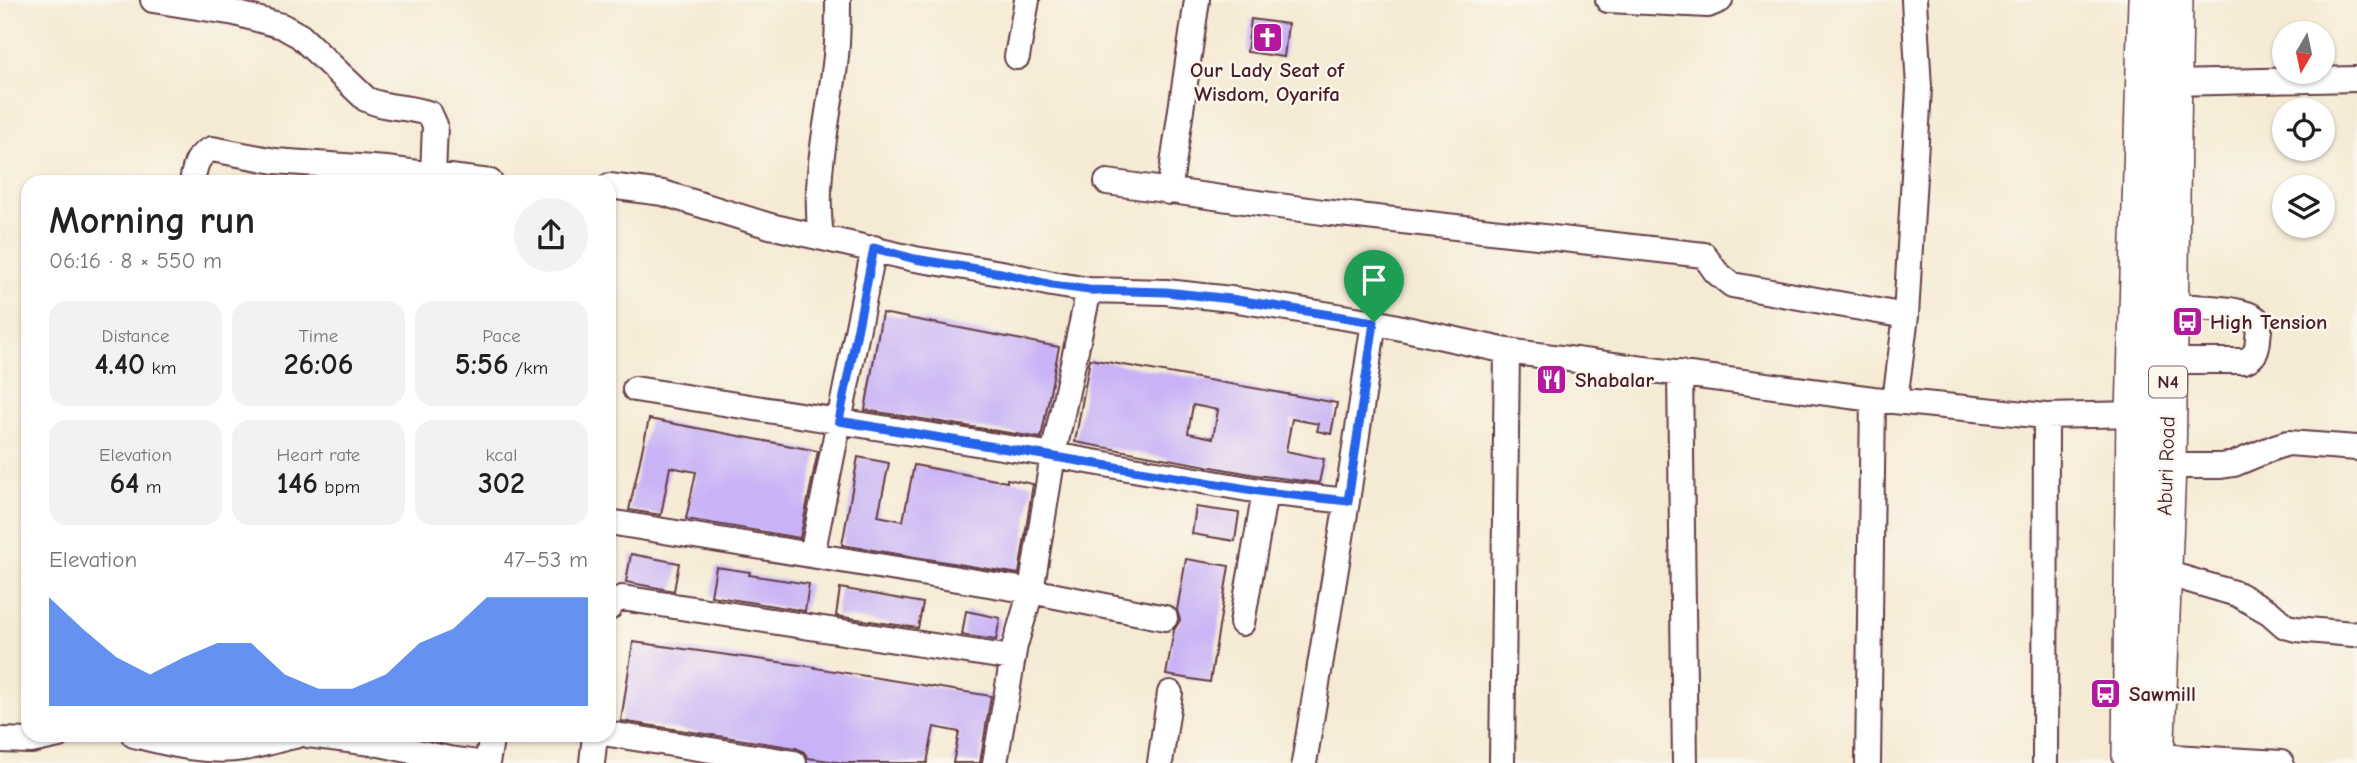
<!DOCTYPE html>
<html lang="en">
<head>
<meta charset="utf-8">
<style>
  body { margin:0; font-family:"Comic Neue",sans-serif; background:#f2f2f2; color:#202124; height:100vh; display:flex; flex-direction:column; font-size:26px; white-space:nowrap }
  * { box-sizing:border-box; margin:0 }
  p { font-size:23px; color:#757577 }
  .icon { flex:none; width:38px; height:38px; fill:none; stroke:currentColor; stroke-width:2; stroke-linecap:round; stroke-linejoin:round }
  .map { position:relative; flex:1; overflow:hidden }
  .sheet { position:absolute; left:21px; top:175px; width:595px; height:567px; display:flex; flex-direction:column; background:#fff; border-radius:21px; box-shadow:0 2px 5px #0004 }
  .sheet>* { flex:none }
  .needle { width:46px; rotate:189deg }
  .tools { position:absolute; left:2272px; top:21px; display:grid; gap:14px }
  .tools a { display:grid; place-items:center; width:63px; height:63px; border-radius:50%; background:#fff; box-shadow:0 2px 5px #0004; font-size:35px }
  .pin { position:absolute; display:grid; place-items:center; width:60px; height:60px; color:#fff; margin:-72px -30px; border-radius:50% 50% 50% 0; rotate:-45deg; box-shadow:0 0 7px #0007 }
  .pin .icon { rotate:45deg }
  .round { display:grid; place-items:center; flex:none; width:74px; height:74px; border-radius:37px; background:#f2f2f2 }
  .overview { display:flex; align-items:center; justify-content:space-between; height:119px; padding:0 28px }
  h1 { font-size:38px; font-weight:800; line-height:52px }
  .stats { display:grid; grid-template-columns:repeat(3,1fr); gap:10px; height:119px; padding:7px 28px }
  .stats div { display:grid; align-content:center; border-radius:18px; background:#f2f2f2; text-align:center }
  .stats b { font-size:30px; font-weight:800 }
  .stats small { font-size:19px; font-weight:400 }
  .stats p { font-size:19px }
  .chart { height:196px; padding:14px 28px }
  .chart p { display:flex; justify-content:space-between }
  .chart svg { width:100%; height:126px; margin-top:7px; fill:#2563eb; opacity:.7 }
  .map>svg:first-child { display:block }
  .building { fill:#c9b2f6; fill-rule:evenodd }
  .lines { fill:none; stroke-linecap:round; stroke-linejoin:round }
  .minor-casing { stroke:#643d44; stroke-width:28 }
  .highway-casing { stroke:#643d44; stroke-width:40 }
  .minor { stroke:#fff; stroke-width:24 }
  .highway { stroke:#fff; stroke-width:37 }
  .route-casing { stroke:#fff; stroke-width:14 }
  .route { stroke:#2563eb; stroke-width:9 }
  .labels { text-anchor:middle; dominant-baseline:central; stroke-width:5; stroke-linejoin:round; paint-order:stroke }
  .shield { fill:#fbf7ec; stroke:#7f6065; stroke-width:2 }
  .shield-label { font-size:19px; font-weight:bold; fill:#4a1f2b }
  .poi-label { font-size:21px; font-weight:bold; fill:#4a1f2b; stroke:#fbf7ec; text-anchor:start }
  .street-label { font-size:21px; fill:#4a1f2b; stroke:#fbf7ec }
</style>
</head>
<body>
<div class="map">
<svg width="2357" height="763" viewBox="0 0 2357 763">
  <rect width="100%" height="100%" fill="#fbf7ec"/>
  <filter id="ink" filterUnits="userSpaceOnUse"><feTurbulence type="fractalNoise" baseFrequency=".0143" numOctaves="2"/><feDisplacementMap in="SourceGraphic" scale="14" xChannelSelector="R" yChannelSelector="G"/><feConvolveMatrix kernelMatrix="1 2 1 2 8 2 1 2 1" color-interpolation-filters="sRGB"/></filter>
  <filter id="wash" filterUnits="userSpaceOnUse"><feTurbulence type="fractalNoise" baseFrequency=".00686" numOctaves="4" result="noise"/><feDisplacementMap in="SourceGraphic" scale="28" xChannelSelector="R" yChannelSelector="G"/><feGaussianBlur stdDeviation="1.57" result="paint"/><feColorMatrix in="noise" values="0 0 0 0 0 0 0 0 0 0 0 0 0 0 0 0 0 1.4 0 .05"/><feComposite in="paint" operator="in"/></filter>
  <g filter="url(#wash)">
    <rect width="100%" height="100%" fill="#f5ead4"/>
    <g id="blocks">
      <path class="building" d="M 1251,19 L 1288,24 L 1284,57 L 1247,52 Z
        M 882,313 L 1059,347 L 1041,438 L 865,410 Z
        M 1090,359 L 1337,403 L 1331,434 L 1317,431 L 1319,424 L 1292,419 L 1286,451 L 1324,459 L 1319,483 L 1256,475 L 1075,442 ZM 1193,405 L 1218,410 L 1213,438 L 1188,433 Z
        M 649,419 L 818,451 L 800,538 L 686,519 L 696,472 L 670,467 L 661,515 L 629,510 Z
        M 858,457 L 889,463 L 878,516 L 903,521 L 914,465 L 1007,482 L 1007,479 L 1033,484 L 1019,574 L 842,545 Z
        M 1196,507 L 1239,513 L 1235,541 L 1192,534 Z
        M 631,554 L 679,563 L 674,591 L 626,582 Z
        M 1186,559 L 1229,566 L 1210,682 L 1166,675 L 1174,630 L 1180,620 L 1177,610 Z
        M 716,567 L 750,572 L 749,575 L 809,584 L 805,611 L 711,596 Z
        M 840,588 L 923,603 L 918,628 L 836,616 Z
        M 966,611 L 1000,618 L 996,640 L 962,635 Z
        M 633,642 L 815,667 L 815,668 L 991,696 L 980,763 L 953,763 L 959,732 L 934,727 L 927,763 L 844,763 L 808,758 L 804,752 L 796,748 L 621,721 Z"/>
    </g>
  </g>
  <g filter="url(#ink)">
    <use href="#blocks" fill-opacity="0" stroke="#643d44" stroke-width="2"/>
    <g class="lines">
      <defs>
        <path id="minor" d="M 153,0 L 235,13 L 282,26 L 300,36 L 366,99 C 386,109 409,106 430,114 L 435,125 L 433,175
          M 1608,0 L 1708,5 L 1720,0
          M 1017,57 L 1027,0
          M 2172,83 L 2357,79
          M 192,182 C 195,167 196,155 212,149 L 275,161 L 386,169 L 490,182
          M 1107,182 L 1323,212 L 1704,255 L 1716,272 L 1732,285 L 1906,316
          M 609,186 L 663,193 L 770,226 L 915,259 L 1001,273 L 1052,284 L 1089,290 L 1166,292 L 1231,299 L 1374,322 L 1507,351 L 1873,399 L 2046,416 L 2135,414
          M 1169,192 L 1197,0
          M 821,237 C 813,180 828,122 835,65 C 838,43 838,22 838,0
          M 2168,361 L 2244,361 C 2255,357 2257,351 2258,340 C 2258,335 2260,328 2259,323 C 2254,306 2185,307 2169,306
          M 1680,373 L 1685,763
          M 635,389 L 1053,455 L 1265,492 L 1347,501
          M 1895,400 L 1906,316 L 1919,88 L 1914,0
          M 2167,466 L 2221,466 L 2234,464 L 2275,447 L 2288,443 L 2357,448
          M 609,522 L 1031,591 L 1053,455 L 1089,290
          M 812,555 L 874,248
          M 2162,572 L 2237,594 L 2269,612 L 2285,626 L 2296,629 L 2353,634 L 2357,633
          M 609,608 L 613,602 L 622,598 L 1012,658
          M 1242,623 L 1265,492
          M 609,734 L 794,763
          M 134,735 C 170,744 207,754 244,748 C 262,745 280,739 298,735
          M 308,735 L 380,744 L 449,759 L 478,763
          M 0,740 L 31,741 L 59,735
          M 2155,756 L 2281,763
          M 487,763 L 492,735
          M 592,763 L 595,735
          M 995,763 L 1015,645 L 1031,591 L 1165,618
          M 1160,763 L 1170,693
          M 1304,763 L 1347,501 L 1374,322
          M 1502,763 L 1507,351
          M 1868,763 L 1873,399
          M 2045,763 L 2046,416"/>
        <path id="highway" d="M 2131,755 L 2135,414 L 2147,0
          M 2155,763 L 2167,466 L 2174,0"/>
      </defs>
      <use href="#minor" class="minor-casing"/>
      <use href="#highway" class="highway-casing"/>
      <use href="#minor" class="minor"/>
      <use href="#highway" class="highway"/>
    </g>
  </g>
  <g class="lines" filter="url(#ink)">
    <defs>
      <path id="route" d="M 874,248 L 915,259 L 1001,273 L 1052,285 L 1089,290 L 1166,292 L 1231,299 L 1374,322 L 1348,501 L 1265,492 L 839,421 Z"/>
    </defs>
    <use href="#route" class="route-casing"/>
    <use href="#route" class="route"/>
  </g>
  <defs>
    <symbol id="church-square" viewBox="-11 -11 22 22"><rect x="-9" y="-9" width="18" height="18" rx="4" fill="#b5179e" stroke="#fbf7ec"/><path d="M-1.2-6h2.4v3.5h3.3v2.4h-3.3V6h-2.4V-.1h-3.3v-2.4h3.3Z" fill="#fff"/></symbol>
    <symbol id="bus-square" viewBox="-11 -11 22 22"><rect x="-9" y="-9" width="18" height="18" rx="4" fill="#b5179e" stroke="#fbf7ec"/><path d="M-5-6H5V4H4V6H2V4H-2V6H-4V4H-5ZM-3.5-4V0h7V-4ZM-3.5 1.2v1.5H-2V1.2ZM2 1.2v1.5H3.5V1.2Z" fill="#fff"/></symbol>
    <symbol id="restaurant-square" viewBox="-11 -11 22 22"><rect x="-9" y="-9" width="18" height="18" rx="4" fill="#b5179e" stroke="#fbf7ec"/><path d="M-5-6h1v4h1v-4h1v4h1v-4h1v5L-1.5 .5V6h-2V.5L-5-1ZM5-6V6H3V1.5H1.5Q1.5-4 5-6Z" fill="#fff"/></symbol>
  </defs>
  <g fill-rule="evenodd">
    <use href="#church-square" x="1250" y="20" width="35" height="35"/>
    <use href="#bus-square" x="2170" y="304" width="35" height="35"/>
    <use href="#restaurant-square" x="1534" y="362" width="35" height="35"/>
    <use href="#bus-square" x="2088" y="676" width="35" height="35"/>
  </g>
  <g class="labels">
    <rect class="shield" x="2149" y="366.5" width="38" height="31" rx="5"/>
    <g class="shield-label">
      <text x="2168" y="382">N4</text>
    </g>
    <g class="poi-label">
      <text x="1267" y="70" text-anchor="middle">Our Lady Seat of<tspan x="1267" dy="24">Wisdom, Oyarifa</tspan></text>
      <text x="2210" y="322">High Tension</text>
      <text x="1575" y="380">Shabalar</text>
      <text x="2129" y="694">Sawmill</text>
    </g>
    <g class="street-label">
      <text transform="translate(2166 466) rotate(-88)">Aburi Road</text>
    </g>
  </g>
</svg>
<div class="tools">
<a><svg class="needle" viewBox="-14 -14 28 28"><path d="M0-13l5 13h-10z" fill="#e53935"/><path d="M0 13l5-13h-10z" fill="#757577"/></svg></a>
<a><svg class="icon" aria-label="locate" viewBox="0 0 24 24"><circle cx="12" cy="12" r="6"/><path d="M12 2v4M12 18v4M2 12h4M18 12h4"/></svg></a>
<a><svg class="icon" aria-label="layers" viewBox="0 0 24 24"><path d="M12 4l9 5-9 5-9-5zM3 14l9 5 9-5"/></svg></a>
</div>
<div class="pin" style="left:1374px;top:322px;background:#1e9e55"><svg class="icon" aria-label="arrive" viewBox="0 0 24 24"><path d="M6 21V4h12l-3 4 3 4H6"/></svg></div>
<section class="sheet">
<div class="overview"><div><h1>Morning run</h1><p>06:16 · 8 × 550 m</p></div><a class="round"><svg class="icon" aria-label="share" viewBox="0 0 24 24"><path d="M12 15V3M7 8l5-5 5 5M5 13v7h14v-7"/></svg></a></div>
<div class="stats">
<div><p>Distance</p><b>4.40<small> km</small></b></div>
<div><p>Time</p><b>26:06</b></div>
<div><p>Pace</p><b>5:56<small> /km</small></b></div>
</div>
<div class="stats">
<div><p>Elevation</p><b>64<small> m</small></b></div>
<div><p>Heart rate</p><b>146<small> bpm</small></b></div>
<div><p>kcal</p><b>302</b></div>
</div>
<div class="chart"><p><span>Elevation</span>47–53 m</p>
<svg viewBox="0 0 160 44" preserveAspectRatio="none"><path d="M0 44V6L10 17L20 27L30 33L40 27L50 22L60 22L70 33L80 38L90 38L100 33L110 22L120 17L130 6L140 6L150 6L160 6V44z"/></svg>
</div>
</section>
</div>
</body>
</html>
